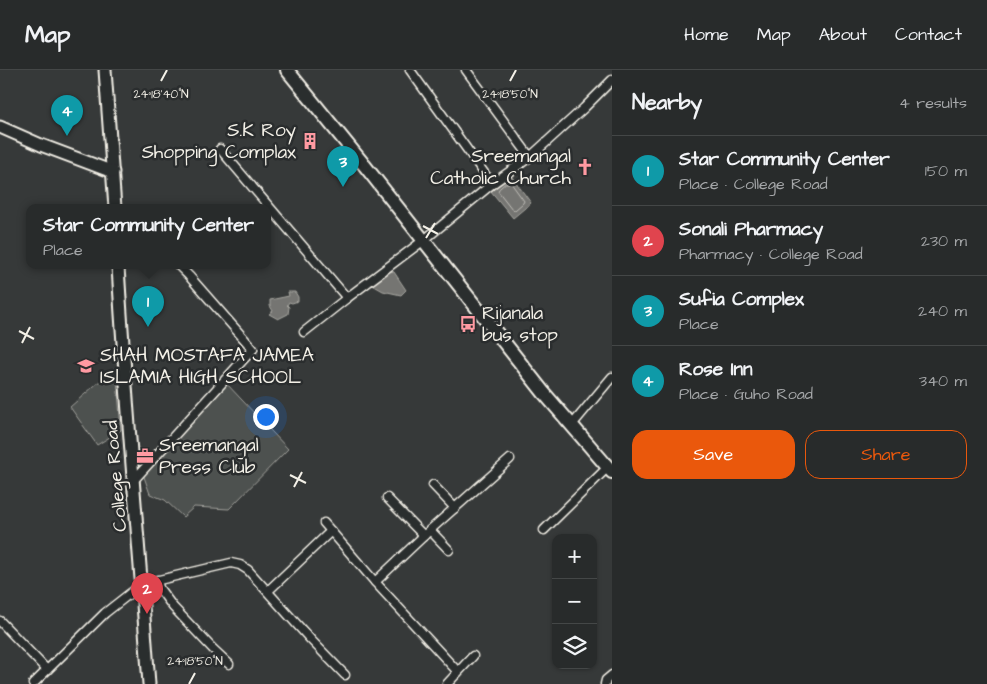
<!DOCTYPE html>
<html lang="en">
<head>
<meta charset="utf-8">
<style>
  :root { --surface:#282b2b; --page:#303333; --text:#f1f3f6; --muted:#a5a7a9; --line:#444747; --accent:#ea580c }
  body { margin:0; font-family:"Architects Daughter",sans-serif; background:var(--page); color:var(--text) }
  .controls { position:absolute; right:15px; bottom:15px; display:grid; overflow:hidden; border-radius:10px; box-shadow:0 1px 4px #0004 }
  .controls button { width:45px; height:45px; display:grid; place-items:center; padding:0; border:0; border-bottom:1px solid var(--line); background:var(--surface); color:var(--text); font:25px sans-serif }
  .you { position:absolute; left:265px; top:346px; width:18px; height:18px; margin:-12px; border:4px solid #fff; border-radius:50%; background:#1a73e8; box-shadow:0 0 0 8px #1a73e833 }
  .badge { display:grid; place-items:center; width:32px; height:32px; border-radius:50%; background:var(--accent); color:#fff; font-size:16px; font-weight:700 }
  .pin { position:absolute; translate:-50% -41px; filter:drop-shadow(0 1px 2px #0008) }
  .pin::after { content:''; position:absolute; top:26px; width:18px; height:15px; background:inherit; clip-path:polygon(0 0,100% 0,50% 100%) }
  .popup { position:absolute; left:26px; top:134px; width:245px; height:65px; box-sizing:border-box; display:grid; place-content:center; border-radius:10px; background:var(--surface); filter:drop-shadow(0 1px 4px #0005); font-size:16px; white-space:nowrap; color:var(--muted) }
  .popup b { font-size:19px; color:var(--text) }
  .popup::after { content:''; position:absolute; left:50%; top:100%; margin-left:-10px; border:10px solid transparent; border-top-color:var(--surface) }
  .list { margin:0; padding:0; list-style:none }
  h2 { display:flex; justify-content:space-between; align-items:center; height:65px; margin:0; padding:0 20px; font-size:21px }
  h2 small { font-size:16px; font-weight:400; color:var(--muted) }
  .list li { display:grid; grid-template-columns:32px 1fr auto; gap:15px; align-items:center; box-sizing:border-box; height:70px; padding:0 20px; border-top:1px solid var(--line) }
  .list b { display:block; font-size:19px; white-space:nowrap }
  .list p { margin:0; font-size:16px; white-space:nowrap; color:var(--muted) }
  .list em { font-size:16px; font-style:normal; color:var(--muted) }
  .actions { display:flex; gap:10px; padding:15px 20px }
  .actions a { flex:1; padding:11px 0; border:1px solid var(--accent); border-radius:15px; text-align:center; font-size:18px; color:var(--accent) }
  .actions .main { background:var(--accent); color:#fff }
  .icon { flex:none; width:28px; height:28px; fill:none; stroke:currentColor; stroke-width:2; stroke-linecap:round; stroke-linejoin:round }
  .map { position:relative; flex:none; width:612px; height:614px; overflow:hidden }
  header { display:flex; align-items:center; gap:30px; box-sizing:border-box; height:70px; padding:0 25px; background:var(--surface); border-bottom:1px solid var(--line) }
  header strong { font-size:24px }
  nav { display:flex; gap:28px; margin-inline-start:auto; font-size:18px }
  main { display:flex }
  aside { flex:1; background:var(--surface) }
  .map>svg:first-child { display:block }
</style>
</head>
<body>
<header>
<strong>Map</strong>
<nav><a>Home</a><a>Map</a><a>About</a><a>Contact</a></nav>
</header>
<main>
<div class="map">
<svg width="612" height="614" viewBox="0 0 612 614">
  <rect width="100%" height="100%" fill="#363939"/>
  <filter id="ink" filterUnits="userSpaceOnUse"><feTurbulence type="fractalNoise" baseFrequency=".02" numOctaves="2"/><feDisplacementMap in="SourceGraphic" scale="10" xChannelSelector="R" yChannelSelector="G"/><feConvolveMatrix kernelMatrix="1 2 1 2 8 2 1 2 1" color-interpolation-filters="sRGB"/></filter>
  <g filter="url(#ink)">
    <g fill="#4e514f" stroke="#a1a19c">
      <path d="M 116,297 L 121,360 L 97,375 L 70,337 Z"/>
      <path d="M 226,313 L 288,379 L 229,439 L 194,437 L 183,447 L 165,430 L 150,424 L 142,401 Z"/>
    </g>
    <g fill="#757572" stroke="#a8a7a1">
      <path d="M 512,107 L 531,133 L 513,148 L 490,120 L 504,108 Z"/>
      <path d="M 387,200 L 394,202 L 406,220 L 401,225 L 383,221 L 369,213 Z"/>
      <path d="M 288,222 L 295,222 L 298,227 L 298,231 L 292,233 L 289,232 L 287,235 L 289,237 L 288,244 L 278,249 L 269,244 L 273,241 L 270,236 L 270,230 L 289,226 Z"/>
    </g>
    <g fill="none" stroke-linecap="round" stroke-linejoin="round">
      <path stroke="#c1bfb9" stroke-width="1" d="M 506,113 L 511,113 L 524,131 L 523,133 L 515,140 L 512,139 L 498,121 L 499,119 Z"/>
      <g stroke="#f4f1e8" stroke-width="11">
        <g id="minor">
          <path d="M 410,0 L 492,114"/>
          <path d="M 466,0 L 530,87"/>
          <path d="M 220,79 L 347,228"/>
          <path d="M 304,262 L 347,228 L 424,170 L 492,114 L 530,87 L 584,38 L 612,10"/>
          <path d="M 572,355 L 612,307"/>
          <path d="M 133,411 L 253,279 L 189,206 L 179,196"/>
          <path d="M 433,415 L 455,438"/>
          <path d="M 387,428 L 424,466"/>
          <path d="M 324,453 L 375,512 L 458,602"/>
          <path d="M 430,460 L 449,480"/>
          <path d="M 544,460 L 608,397"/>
          <path d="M 157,510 L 159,518 L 173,537 L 213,579 L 229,594"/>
          <path d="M 375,512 L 430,460 L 510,389"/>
          <path d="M 268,521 L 331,461"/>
          <path d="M 0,551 L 47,600"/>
          <path d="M 33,614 L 105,543 L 142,514 L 231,493 L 240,495 L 248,500 L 311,570 L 345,605"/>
          <path d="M 447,614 L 473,586"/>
          <path d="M 605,614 L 606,610 L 612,605"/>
        </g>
      </g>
      <g stroke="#f4f1e8" stroke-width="15">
        <g id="secondary">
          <path d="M 105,0 L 115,138"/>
          <path d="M 0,57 L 41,75 L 113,102"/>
          <path d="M 118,196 C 126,335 139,475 149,614"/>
        </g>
      </g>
      <g stroke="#f4f1e8" stroke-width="16">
        <path id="trunk" d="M 287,0 L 365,96 L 544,323 L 612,402"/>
      </g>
      <use href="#minor" stroke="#2a2d2e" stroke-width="8"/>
      <use href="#secondary" stroke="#2a2d2e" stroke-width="11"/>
      <use href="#trunk" stroke="#2a2d2e" stroke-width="12"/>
    </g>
  </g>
  <path fill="none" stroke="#f4f1e8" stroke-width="2" d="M 161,11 L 167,0M 510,11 L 516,0M 423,156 L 438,164M 426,168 L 435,153M 19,261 L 34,269M 22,273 L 30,257M 290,405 L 306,413M 294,417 L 302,402M 189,614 L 195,603"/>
  <defs>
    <g id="building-bare" transform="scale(1.35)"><path d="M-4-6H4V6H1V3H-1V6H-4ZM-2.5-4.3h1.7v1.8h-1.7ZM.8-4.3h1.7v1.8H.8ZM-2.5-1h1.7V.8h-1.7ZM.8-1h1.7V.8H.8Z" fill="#ff9aa2" stroke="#2a2d2e" stroke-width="2.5" paint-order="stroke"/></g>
    <g id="church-bare" transform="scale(1.35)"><path d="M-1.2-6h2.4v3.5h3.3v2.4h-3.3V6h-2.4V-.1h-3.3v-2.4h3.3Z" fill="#ff9aa2" stroke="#2a2d2e" stroke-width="2.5" paint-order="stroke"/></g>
    <g id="bus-bare" transform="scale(1.35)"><path d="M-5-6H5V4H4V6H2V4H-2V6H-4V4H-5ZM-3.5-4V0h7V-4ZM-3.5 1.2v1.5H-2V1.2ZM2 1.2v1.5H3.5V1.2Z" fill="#ff9aa2" stroke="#2a2d2e" stroke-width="2.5" paint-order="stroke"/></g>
    <g id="school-bare" transform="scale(1.35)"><path d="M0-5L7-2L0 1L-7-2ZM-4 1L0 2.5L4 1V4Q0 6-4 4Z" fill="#ff9aa2" stroke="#2a2d2e" stroke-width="2.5" paint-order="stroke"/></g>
    <g id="office-bare" transform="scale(1.35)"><path d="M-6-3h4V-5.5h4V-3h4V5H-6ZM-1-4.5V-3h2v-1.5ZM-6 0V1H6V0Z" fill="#ff9aa2" stroke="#2a2d2e" stroke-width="2.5" paint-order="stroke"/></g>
  </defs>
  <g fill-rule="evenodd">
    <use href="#building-bare" x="310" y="71"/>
    <use href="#church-bare" x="585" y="97"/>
    <use href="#bus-bare" x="468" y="254"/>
    <use href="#school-bare" x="86" y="296"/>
    <use href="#office-bare" x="145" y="386"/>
  </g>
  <g text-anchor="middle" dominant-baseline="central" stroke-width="5" stroke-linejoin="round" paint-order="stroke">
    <g font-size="19" fill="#f4f1e8" stroke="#2a2d2e" text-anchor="start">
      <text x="296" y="60" text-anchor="end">S.K Roy<tspan x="296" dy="22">Shopping Complax</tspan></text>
      <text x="571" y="86" text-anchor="end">Sreemangal<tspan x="571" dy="22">Catholic Church</tspan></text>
      <text x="482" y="243">Rijanala<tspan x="482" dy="22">bus stop</tspan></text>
      <text x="100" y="285">SHAH MOSTAFA JAMEA<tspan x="100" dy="22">ISLAMIA HIGH SCHOOL</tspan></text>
      <text x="159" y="375">Sreemangal<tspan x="159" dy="22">Press Club</tspan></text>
    </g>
    <g font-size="19" fill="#f4f1e8" stroke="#2a2d2e">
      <text transform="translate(116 406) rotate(-95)">College Road</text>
    </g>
  </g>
  <g font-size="12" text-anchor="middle" fill="#f4f1e8" stroke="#2a2d2e" stroke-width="5" stroke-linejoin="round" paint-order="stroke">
    <text x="161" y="28">24°18'40"N</text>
    <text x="510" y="28">24°18'50"N</text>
    <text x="195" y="595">24°18'50"N</text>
  </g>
</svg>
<div class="controls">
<button>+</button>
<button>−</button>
<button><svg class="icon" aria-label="layers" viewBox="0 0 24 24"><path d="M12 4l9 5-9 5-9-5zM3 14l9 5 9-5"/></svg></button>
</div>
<div class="you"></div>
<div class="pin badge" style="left:148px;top:257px;background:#0f9aa8">1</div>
<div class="popup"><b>Star Community Center</b>Place</div>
<div class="pin badge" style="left:147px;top:544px;background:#e0444e">2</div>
<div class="pin badge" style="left:343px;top:117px;background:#0f9aa8">3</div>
<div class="pin badge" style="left:67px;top:66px;background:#0f9aa8">4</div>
</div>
<aside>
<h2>Nearby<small>4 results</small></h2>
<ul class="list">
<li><span class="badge" style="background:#0f9aa8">1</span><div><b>Star Community Center</b><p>Place · College Road</p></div><em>150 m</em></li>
<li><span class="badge" style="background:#e0444e">2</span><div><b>Sonali Pharmacy</b><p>Pharmacy · College Road</p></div><em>230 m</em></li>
<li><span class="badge" style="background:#0f9aa8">3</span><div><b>Sufia Complex</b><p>Place</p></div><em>240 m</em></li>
<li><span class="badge" style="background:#0f9aa8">4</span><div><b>Rose Inn</b><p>Place · Guho Road</p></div><em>340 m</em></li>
</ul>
<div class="actions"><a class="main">Save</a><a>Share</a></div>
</aside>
</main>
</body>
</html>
